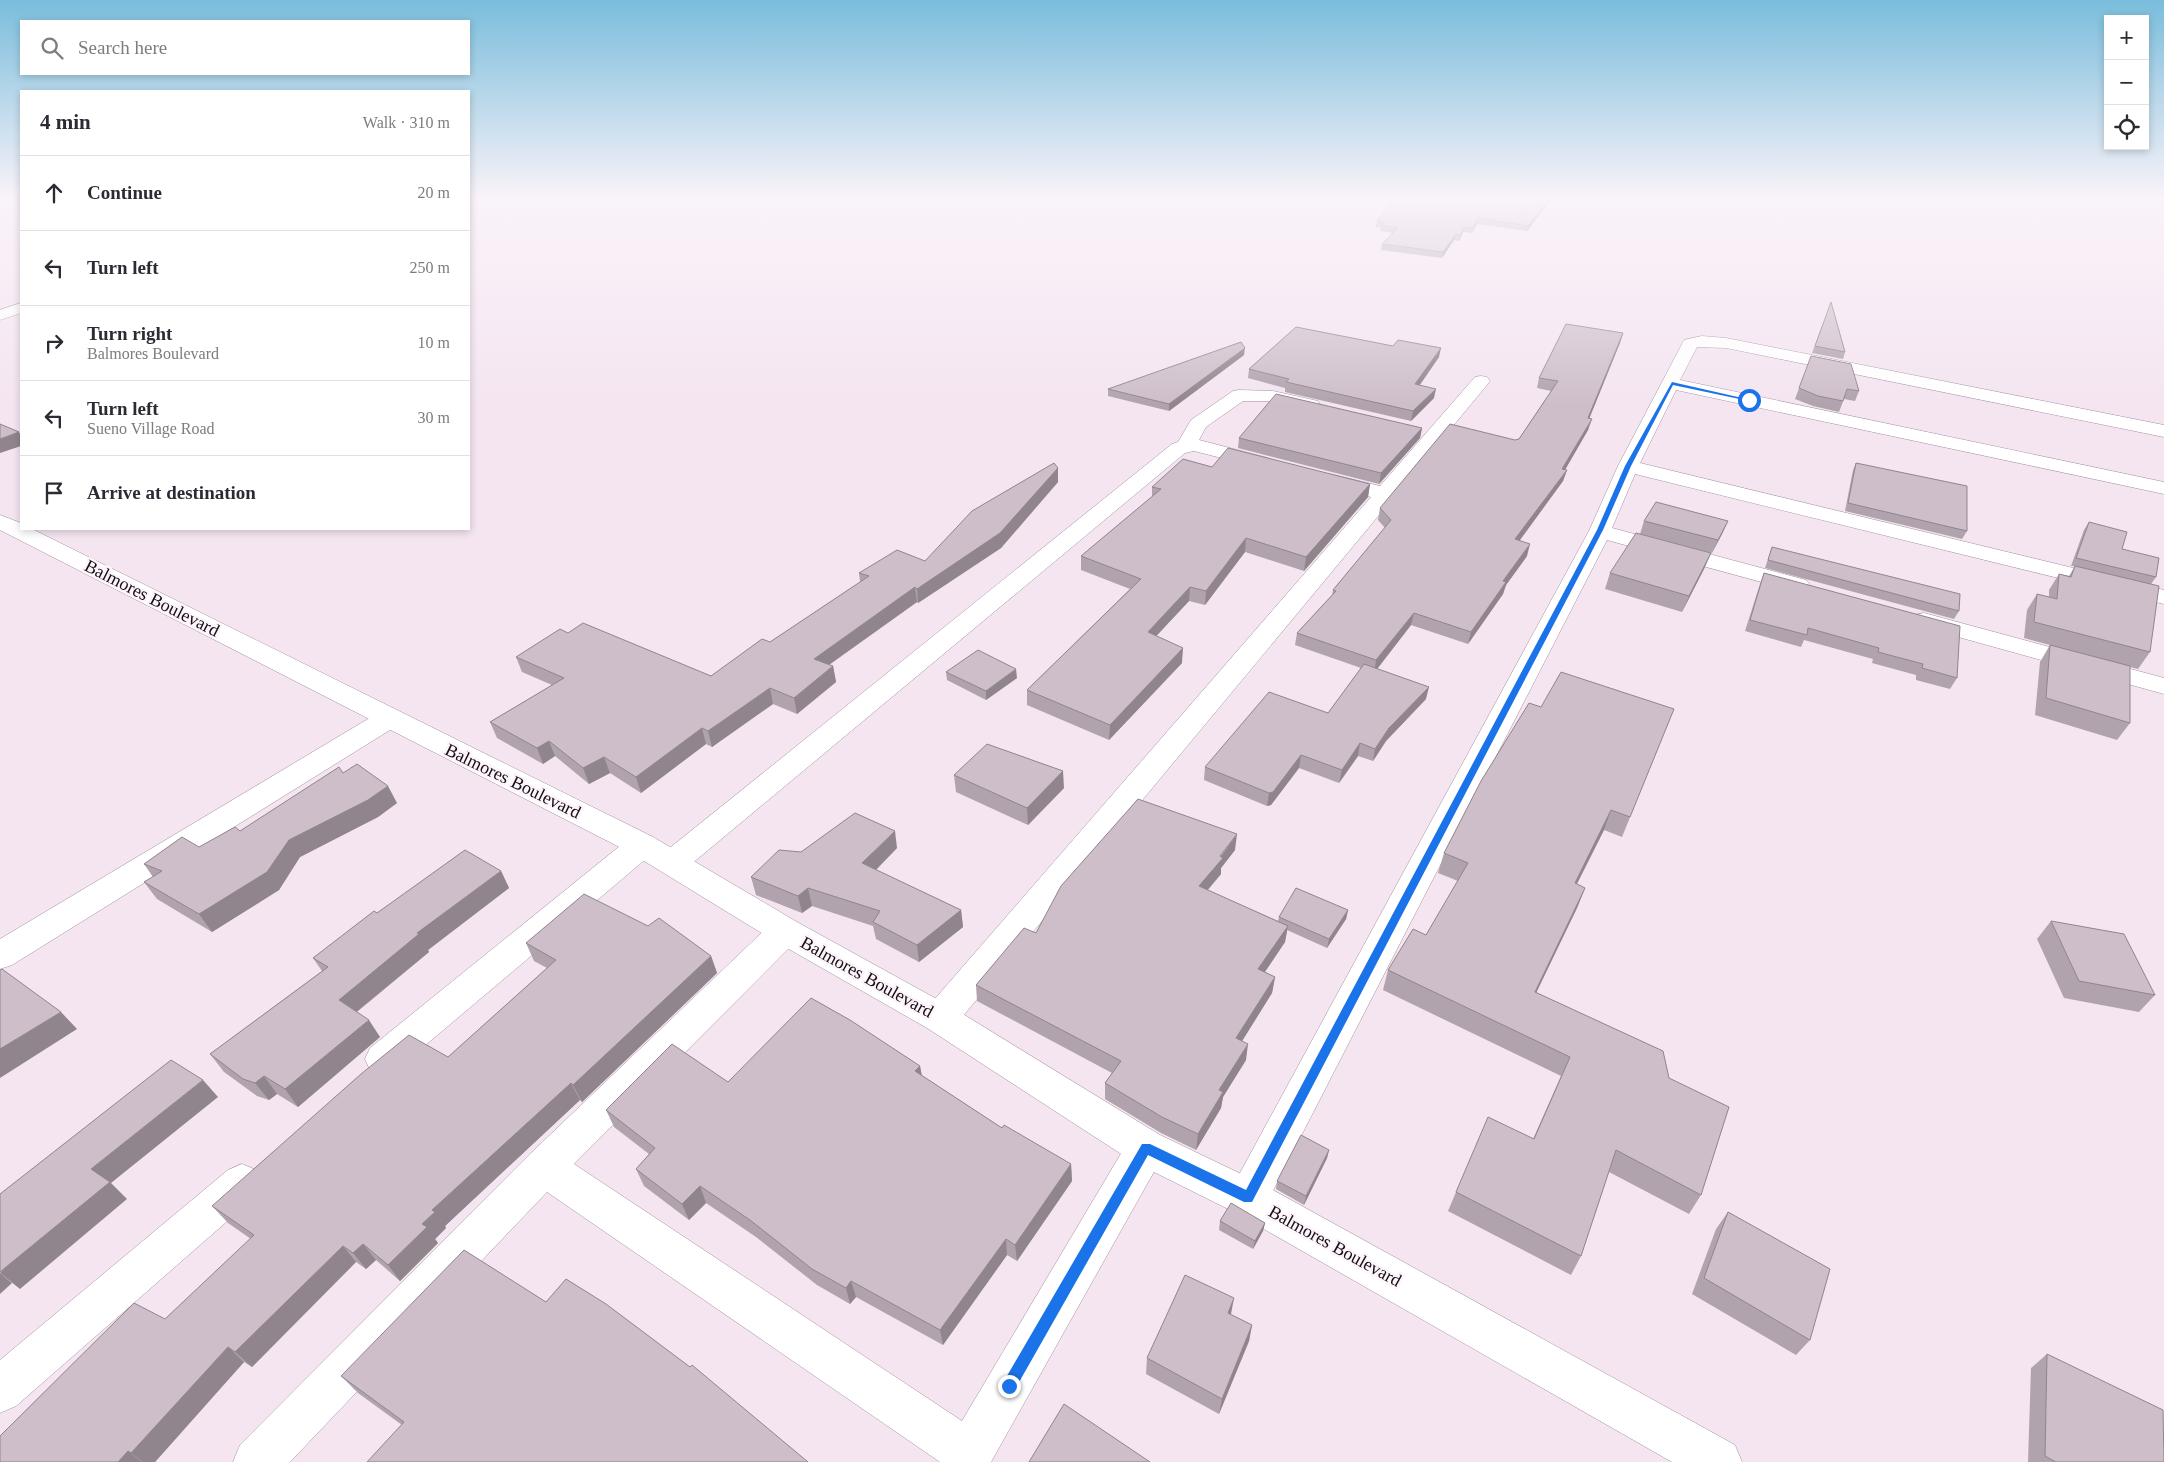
<!DOCTYPE html>
<html lang="en">
<head>
<meta charset="utf-8">
<style>
  :root { --surface:#fff; --page:#f2f2f3; --text:#2b2b33; --muted:#7c7c81; --line:#e1e1e2 }
  body { margin:0; font-family:"Times New Roman",serif; background:var(--page); color:var(--text) }
  .controls { position:absolute; right:15px; top:15px; display:grid; overflow:hidden; border-radius:0px; box-shadow:0 2px 8px #0003 }
  .controls button { width:45px; height:45px; display:grid; place-items:center; padding:0; border:0; border-bottom:1px solid var(--line); background:var(--surface); color:var(--text); font:25px sans-serif }
  .stop { position:absolute; width:15px; height:15px; margin:-11px; border:4px solid #1a73e8; border-radius:50%; background:#fff }
  .stop.end { background:#1a73e8; border-color:#fff; box-shadow:0 1px 5px #0008 }
  .list { margin:0; padding:0; list-style:none }
  h2 { display:flex; justify-content:space-between; align-items:center; height:65px; margin:0; padding:0 20px; font-size:21px }
  h2 small { font-size:16px; font-weight:400; color:var(--muted) }
  .list li { display:grid; grid-template-columns:32px 1fr auto; gap:15px; align-items:center; box-sizing:border-box; height:75px; padding:0 20px; border-top:1px solid var(--line) }
  .list b { display:block; font-size:19px; white-space:nowrap }
  .list p { margin:0; font-size:16px; white-space:nowrap; color:var(--muted) }
  .list em { font-size:16px; font-style:normal; color:var(--muted) }
  .icon { flex:none; width:28px; height:28px; fill:none; stroke:currentColor; stroke-width:2; stroke-linecap:round; stroke-linejoin:round }
  .map { position:relative; flex:none; width:2164px; height:1462px; overflow:hidden }
  .search { position:absolute; background:var(--surface); box-shadow:0 2px 8px #0003; left:20px; top:20px; width:450px; height:55px; display:flex; align-items:center; gap:12px; box-sizing:border-box; padding:0 18px; border-radius:0px; color:var(--muted); font-size:19px }
  .panel { position:absolute; background:var(--surface); box-shadow:0 2px 8px #0003; left:20px; top:90px; width:450px; height:440px; border-radius:0px }
  .map>svg:first-child { display:block }
</style>
</head>
<body>
<div class="map">
<svg width="2164" height="1462" viewBox="0 0 2164 1462">
  <rect width="100%" height="100%" fill="#f4e5f1"/>
  <g fill="none" stroke-linecap="round" stroke-linejoin="round">
    <g stroke="#a0929e" stroke-width="1">
      <g id="street">
        <path d="M 1702,336 L 1726,338 L 2164,425 L 2164,437 L 1726,348 L 1697,347 L 1680,380 L 2164,482 L 2164,494 L 1676,390 L 1640,463 L 2164,590 L 2164,604 L 1635,474 L 1612,528 L 1806,580 L 1810,585 L 1806,590 L 1798,592 L 1607,540 L 1262,1212 L 1248,1217 L 1234,1212 L 1228,1198 L 1234,1184 L 1589,531 L 1618,466 L 1682,344 L 1684,340 Z"/>
        <path d="M 1481,376 L 1487,377 L 1490,381 L 1487,385 L 953,1028 L 940,1033 L 927,1028 L 922,1018 L 927,1008 L 1371,497 L 1327,485 L 1324,481 L 1327,477 L 1334,475 L 1380,486 L 1475,377 Z"/>
        <path d="M 1239,390 L 1273,391 L 1318,401 L 1320,405 L 1318,409 L 1311,411 L 1273,401 L 1243,401 L 1206,427 L 1199,440 L 1268,458 L 1271,462 L 1268,466 L 1261,468 L 1194,451 L 1185,453 L 683,871 L 672,874 L 661,871 L 656,863 L 661,855 L 1172,444 L 1178,442 L 1191,420 L 1233,391 Z"/>
        <path d="M 1924,613 L 2164,678 L 2164,694 L 1915,625 L 1912,620 L 1915,615 Z"/>
        <path d="M 388,710 L 398,713 L 402,719 L 398,725 L 12,965 L 0,969 L 0,939 L 378,713 Z"/>
        <path d="M 642,834 L 653,837 L 657,845 L 653,853 L 396,1070 L 383,1075 L 370,1070 L 365,1059 L 370,1048 L 631,837 Z"/>
        <path d="M 785,918 L 797,922 L 802,931 L 797,940 L 574,1164 L 962,1421 L 1132,1135 L 1146,1130 L 1160,1135 L 1166,1148 L 1160,1161 L 991,1462 L 940,1462 L 547,1192 L 290,1462 L 233,1462 L 240,1445 L 530,1154 L 773,922 Z"/>
        <path d="M 242,1164 L 256,1170 L 262,1183 L 256,1196 L 16,1406 L 0,1413 L 0,1360 L 228,1170 Z"/>
      </g>
    </g>
    <g stroke="#a0929e" stroke-width="1">
      <g id="secondary">
        <path d="M 21,303 L 21,313 L 0,320 L 0,310 Z"/>
        <path d="M 0,515 L 21,523 L 21,529 L 32,529 L 653,837 L 797,922 L 953,1008 L 1160,1135 L 1262,1184 L 1735,1445 L 1742,1462 L 1672,1462 L 1234,1212 L 1132,1161 L 927,1028 L 773,940 L 631,853 L 0,530 Z"/>
      </g>
    </g>
    <use href="#street" fill="#fff" fill-rule="evenodd"/>
    <use href="#secondary" fill="#fff" fill-rule="evenodd"/>
  </g>
  <g fill="#b0a3ae">
    <path d="M 1394,200 L 1551,200 L 1527,231 L 1477,224 L 1472,233 L 1463,232 L 1459,241 L 1454,240 L 1442,258 L 1381,250 L 1382,244 L 1393,233 L 1380,231 L 1381,227 L 1376,227 L 1377,221 Z"/>
    <path d="M 1831,302 L 1845,352 L 1843,359 L 1812,353 Z"/>
    <path d="M 1623,333 L 1620,343 L 1589,418 L 1588,430 L 1565,470 L 1567,470 L 1563,481 L 1519,541 L 1527,556 L 1506,585 L 1503,594 L 1468,644 L 1411,625 L 1377,669 L 1426,699 L 1386,741 L 1373,761 L 1358,756 L 1339,783 L 1299,768 L 1271,805 L 1267,806 L 1204,780 L 1205,767 L 1328,713 L 1361,668 L 1295,645 L 1297,633 L 1332,595 L 1333,590 L 1385,528 L 1378,520 L 1380,508 L 1519,439 L 1551,391 L 1537,388 L 1539,378 Z"/>
    <path d="M 1244,355 L 1169,411 L 1108,396 L 1108,389 Z"/>
    <path d="M 1811,356 L 1859,391 L 1855,401 L 1844,399 L 1839,412 L 1813,406 L 1795,399 Z"/>
    <path d="M 1439,357 L 1420,385 L 1434,398 L 1411,421 L 1285,392 L 1285,388 L 1248,378 L 1249,369 Z"/>
    <path d="M 1422,428 L 1420,438 L 1379,484 L 1238,448 L 1239,438 Z"/>
    <path d="M 1856,463 L 1967,531 L 1962,539 L 1845,511 L 1853,470 Z"/>
    <path d="M 1212,467 L 1370,484 L 1368,497 L 1304,571 L 1245,552 L 1205,605 L 1189,601 L 1156,636 L 1182,663 L 1109,740 L 1027,705 L 1027,690 L 1130,589 L 1081,570 L 1081,556 L 1152,497 L 1152,487 Z"/>
    <path d="M 1058,468 L 1058,482 L 1001,548 L 918,603 L 917,602 L 829,665 L 833,666 L 836,682 L 797,714 L 773,704 L 712,747 L 706,744 L 641,793 L 610,773 L 589,784 L 555,756 L 543,764 L 497,738 L 490,722 L 552,685 L 522,672 L 516,657 L 568,633 L 711,676 L 770,642 L 860,582 L 859,573 L 925,561 Z"/>
    <path d="M 1644,521 L 1728,521 L 1722,534 L 1712,553 L 1640,534 Z"/>
    <path d="M 2089,522 L 2156,577 L 2151,584 L 2150,652 L 2138,669 L 2130,667 L 2130,723 L 2117,740 L 2035,715 L 2040,662 L 2050,645 L 2024,638 L 2027,610 L 2037,594 L 2049,597 L 2049,590 L 2059,574 L 2069,576 L 2075,566 L 2071,566 L 2084,530 Z"/>
    <path d="M 1772,547 L 1959,611 L 1954,619 L 1765,568 Z"/>
    <path d="M 1711,553 L 1704,569 L 1682,612 L 1605,589 L 1610,573 Z"/>
    <path d="M 1764,573 L 1957,678 L 1950,689 L 1916,680 L 1916,675 L 1872,663 L 1873,659 L 1804,640 L 1801,647 L 1745,631 L 1760,584 Z"/>
    <path d="M 946,672 L 1017,678 L 986,700 L 947,680 Z"/>
    <path d="M 1674,709 L 1622,837 L 1604,830 L 1577,884 L 1585,888 L 1577,908 L 1536,992 L 1669,1078 L 1701,1195 L 1689,1214 L 1609,1172 L 1581,1256 L 1571,1275 L 1448,1211 L 1456,1192 L 1533,1139 L 1561,1076 L 1383,990 L 1388,970 L 1426,935 L 1458,881 L 1438,873 L 1444,853 Z"/>
    <path d="M 343,773 L 397,803 L 378,817 L 300,857 L 279,890 L 212,932 L 157,899 L 144,882 L 153,877 L 144,864 L 199,847 L 240,831 Z"/>
    <path d="M 954,775 L 1064,788 L 1028,825 L 956,792 Z"/>
    <path d="M 897,848 L 876,870 L 961,910 L 963,927 L 919,962 L 876,939 L 873,926 L 812,906 L 802,913 L 756,895 L 751,877 Z"/>
    <path d="M 1235,850 L 1221,868 L 1221,874 L 1207,890 L 1278,921 L 1279,917 L 1348,910 L 1346,919 L 1327,948 L 1287,930 L 1285,942 L 1265,972 L 1275,977 L 1272,993 L 1242,1041 L 1246,1060 L 1223,1097 L 1221,1108 L 1196,1150 L 1161,1133 L 1105,1099 L 1105,1083 L 1112,1073 L 977,1001 L 976,985 L 1036,933 Z"/>
    <path d="M 501,871 L 509,888 L 428,950 L 429,952 L 357,1012 L 380,1037 L 298,1107 L 277,1094 L 269,1100 L 257,1096 L 224,1072 L 210,1054 L 322,971 L 313,958 L 377,913 Z"/>
    <path d="M 2051,921 L 2155,995 L 2139,1012 L 2064,998 L 2037,939 Z"/>
    <path d="M 648,926 L 711,956 L 717,973 L 582,1102 L 580,1100 L 445,1226 L 446,1228 L 435,1239 L 438,1243 L 400,1281 L 376,1260 L 366,1269 L 356,1262 L 252,1367 L 244,1362 L 155,1462 L 0,1462 L 165,1319 L 251,1239 L 228,1223 L 212,1206 L 448,1057 L 547,968 L 534,961 L 526,943 Z"/>
    <path d="M 920,1066 L 922,1076 L 1002,1128 L 1071,1164 L 1072,1181 L 1017,1261 L 1007,1255 L 943,1345 L 856,1297 L 850,1304 L 817,1285 L 756,1237 L 706,1203 L 689,1220 L 644,1186 L 636,1169 L 649,1154 L 614,1127 L 606,1110 L 728,1082 Z"/>
    <path d="M 1329,1150 L 1327,1158 L 1304,1205 L 1276,1189 L 1277,1181 Z"/>
    <path d="M 1728,1212 L 1810,1340 L 1796,1355 L 1692,1294 L 1716,1229 Z"/>
    <path d="M 1220,1221 L 1265,1223 L 1263,1231 L 1253,1249 L 1219,1230 Z"/>
    <path d="M 546,1302 L 402,1425 L 358,1393 L 341,1376 Z"/>
    <path d="M 1231,1315 L 1252,1325 L 1249,1341 L 1219,1414 L 1146,1374 L 1147,1358 Z"/>
    <path d="M 2047,1354 L 2164,1462 L 2028,1462 L 2031,1368 Z"/>
  </g>
  <g fill="#90858d">
    <path d="M 1548,200 L 1551,200 L 1527,231 L 1528,226 Z"/>
    <path d="M 1478,218 L 1477,224 L 1472,233 L 1473,228 Z"/>
    <path d="M 1464,227 L 1463,232 L 1459,241 L 1460,235 Z"/>
    <path d="M 1456,234 L 1454,240 L 1442,258 L 1443,252 Z"/>
    <path d="M 1623,333 L 1620,343 L 1585,429 L 1588,418 Z"/>
    <path d="M 1245,348 L 1244,355 L 1169,411 L 1169,404 Z"/>
    <path d="M 1441,348 L 1439,357 L 1414,393 L 1415,384 Z"/>
    <path d="M 1436,389 L 1434,398 L 1411,421 L 1413,411 Z"/>
    <path d="M 1592,419 L 1588,430 L 1559,480 L 1562,469 Z"/>
    <path d="M 1422,428 L 1420,438 L 1379,484 L 1381,473 Z"/>
    <path d="M 19,432 L 21,436 L 21,446 L 0,453 L 0,439 Z"/>
    <path d="M 1058,468 L 1058,482 L 1001,548 L 918,603 L 917,589 Z"/>
    <path d="M 1567,470 L 1563,481 L 1512,551 L 1515,539 Z"/>
    <path d="M 1370,484 L 1368,497 L 1304,571 L 1306,557 Z"/>
    <path d="M 1728,521 L 1722,534 L 1712,553 L 1718,540 Z"/>
    <path d="M 1246,538 L 1245,552 L 1205,605 L 1206,591 Z"/>
    <path d="M 1530,544 L 1527,556 L 1506,585 L 1503,594 L 1468,644 L 1471,632 L 1503,581 Z"/>
    <path d="M 1711,553 L 1704,569 L 1682,612 L 1689,596 Z"/>
    <path d="M 915,587 L 917,602 L 816,674 L 814,659 Z"/>
    <path d="M 1190,587 L 1189,601 L 1147,646 L 1148,632 Z"/>
    <path d="M 1414,613 L 1411,625 L 1374,673 L 1376,660 Z"/>
    <path d="M 1183,648 L 1182,663 L 1109,740 L 1110,725 Z"/>
    <path d="M 833,666 L 836,682 L 797,714 L 794,698 Z"/>
    <path d="M 1016,669 L 1017,678 L 986,700 L 986,691 Z"/>
    <path d="M 1429,687 L 1426,699 L 1386,741 L 1373,761 L 1375,749 L 1389,728 Z"/>
    <path d="M 770,688 L 773,704 L 712,747 L 708,731 Z"/>
    <path d="M 702,728 L 706,744 L 641,793 L 636,777 Z"/>
    <path d="M 549,741 L 555,756 L 543,764 L 537,748 Z"/>
    <path d="M 1360,743 L 1358,756 L 1339,783 L 1342,770 Z"/>
    <path d="M 1301,755 L 1299,768 L 1271,805 L 1267,806 L 1269,793 Z"/>
    <path d="M 604,757 L 610,773 L 589,784 L 583,768 Z"/>
    <path d="M 1063,771 L 1064,788 L 1028,825 L 1027,808 Z"/>
    <path d="M 388,786 L 397,803 L 378,817 L 300,857 L 279,890 L 212,932 L 199,914 L 289,840 Z"/>
    <path d="M 1611,810 L 1604,830 L 1567,903 L 1575,883 Z"/>
    <path d="M 895,831 L 897,848 L 865,881 L 862,863 Z"/>
    <path d="M 1237,834 L 1235,850 L 1221,868 L 1221,874 L 1197,903 L 1199,886 Z"/>
    <path d="M 501,871 L 509,888 L 428,950 L 429,952 L 350,1017 L 339,1000 L 417,933 Z"/>
    <path d="M 808,888 L 812,906 L 802,913 L 798,896 Z"/>
    <path d="M 1585,888 L 1577,908 L 1527,1012 L 1535,992 Z"/>
    <path d="M 961,910 L 963,927 L 919,962 L 917,945 Z"/>
    <path d="M 1348,910 L 1346,919 L 1327,948 L 1329,939 Z"/>
    <path d="M 1288,926 L 1285,942 L 1256,985 L 1258,969 Z"/>
    <path d="M 711,956 L 717,973 L 582,1102 L 573,1085 Z"/>
    <path d="M 1275,977 L 1272,993 L 1234,1054 L 1236,1038 Z"/>
    <path d="M 61,1012 L 77,1029 L 0,1078 L 0,1049 Z"/>
    <path d="M 369,1020 L 380,1037 L 298,1107 L 285,1089 Z"/>
    <path d="M 1248,1044 L 1246,1060 L 1223,1097 L 1221,1108 L 1196,1150 L 1198,1134 L 1219,1090 Z"/>
    <path d="M 920,1066 L 923,1083 L 915,1071 Z"/>
    <path d="M 264,1076 L 277,1094 L 269,1100 L 255,1083 Z"/>
    <path d="M 203,1080 L 218,1097 L 111,1183 L 127,1199 L 20,1289 L 0,1273 L 91,1169 Z"/>
    <path d="M 571,1083 L 580,1100 L 445,1226 L 446,1228 L 435,1239 L 438,1243 L 400,1281 L 388,1265 L 432,1210 Z"/>
    <path d="M 1329,1150 L 1327,1158 L 1304,1205 L 1306,1196 Z"/>
    <path d="M 1071,1164 L 1072,1181 L 1017,1261 L 1015,1245 Z"/>
    <path d="M 700,1186 L 706,1203 L 689,1220 L 682,1204 Z"/>
    <path d="M 1265,1223 L 1263,1231 L 1253,1249 L 1255,1241 Z"/>
    <path d="M 1006,1239 L 1007,1255 L 943,1345 L 940,1330 Z"/>
    <path d="M 363,1244 L 376,1260 L 366,1269 L 353,1253 Z"/>
    <path d="M 343,1246 L 356,1262 L 252,1367 L 235,1352 Z"/>
    <path d="M 0,1273 L 12,1283 L 0,1294 Z"/>
    <path d="M 851,1281 L 856,1297 L 850,1304 L 846,1288 Z"/>
    <path d="M 1234,1298 L 1231,1314 L 1225,1329 L 1228,1313 Z"/>
    <path d="M 1252,1325 L 1249,1341 L 1219,1414 L 1222,1399 Z"/>
    <path d="M 228,1347 L 244,1362 L 155,1462 L 143,1462 L 131,1453 Z"/>
    <path d="M 128,1451 L 142,1462 L 118,1462 Z"/>
  </g>
  <g fill="#cdbeca" stroke="#90858d">
    <path d="M 1394,200 L 1548,200 L 1528,226 L 1478,218 L 1473,228 L 1464,227 L 1460,235 L 1456,234 L 1443,252 L 1382,244 L 1398,228 L 1381,225 L 1384,222 L 1377,221 Z"/>
    <path d="M 1831,302 L 1845,352 L 1815,346 Z"/>
    <path d="M 1566,324 L 1623,333 L 1588,418 L 1592,419 L 1562,469 L 1567,470 L 1515,539 L 1530,544 L 1503,581 L 1506,582 L 1471,632 L 1414,613 L 1376,660 L 1297,633 L 1336,591 L 1333,590 L 1391,520 L 1380,508 L 1450,424 L 1515,440 L 1519,439 L 1558,381 L 1539,378 Z"/>
    <path d="M 1296,327 L 1393,346 L 1398,340 L 1441,348 L 1415,384 L 1436,389 L 1413,411 L 1286,382 L 1289,379 L 1249,369 Z"/>
    <path d="M 1241,342 L 1245,348 L 1169,404 L 1108,389 Z"/>
    <path d="M 1811,356 L 1851,364 L 1859,391 L 1847,389 L 1843,401 L 1818,396 L 1799,388 Z"/>
    <path d="M 1276,394 L 1422,428 L 1381,473 L 1239,438 Z"/>
    <path d="M 0,424 L 19,432 L 0,439 Z"/>
    <path d="M 1228,448 L 1370,484 L 1306,557 L 1246,538 L 1206,591 L 1190,587 L 1148,632 L 1183,648 L 1110,725 L 1027,690 L 1141,579 L 1081,556 L 1161,489 L 1152,487 L 1183,459 L 1212,467 Z"/>
    <path d="M 1054,463 L 1058,468 L 1000,533 L 917,589 L 915,587 L 814,659 L 833,666 L 794,698 L 770,688 L 708,731 L 702,728 L 636,777 L 604,757 L 583,768 L 549,741 L 537,748 L 490,722 L 564,678 L 516,657 L 560,629 L 568,633 L 583,623 L 711,676 L 762,639 L 770,642 L 869,576 L 859,573 L 897,550 L 925,561 L 972,511 Z"/>
    <path d="M 1856,463 L 1967,486 L 1967,531 L 1848,503 Z"/>
    <path d="M 1656,502 L 1728,521 L 1718,540 L 1644,521 Z"/>
    <path d="M 2089,522 L 2127,532 L 2122,549 L 2159,558 L 2156,577 L 2076,558 Z"/>
    <path d="M 1636,533 L 1711,553 L 1689,596 L 1610,573 Z"/>
    <path d="M 1772,547 L 1960,594 L 1959,611 L 1768,560 Z"/>
    <path d="M 2075,566 L 2159,586 L 2150,652 L 2034,622 L 2037,594 L 2057,599 L 2059,574 L 2071,577 Z"/>
    <path d="M 1764,573 L 1960,626 L 1957,678 L 1922,668 L 1923,664 L 1878,652 L 1879,648 L 1808,628 L 1807,635 L 1750,620 Z"/>
    <path d="M 2050,645 L 2130,666 L 2130,723 L 2046,698 Z"/>
    <path d="M 978,650 L 1016,669 L 986,691 L 946,672 Z"/>
    <path d="M 1364,664 L 1429,687 L 1389,728 L 1375,749 L 1360,743 L 1342,770 L 1301,755 L 1273,792 L 1269,793 L 1205,767 L 1269,692 L 1328,713 Z"/>
    <path d="M 1561,672 L 1674,709 L 1630,817 L 1611,810 L 1575,883 L 1585,888 L 1535,992 L 1663,1051 L 1669,1078 L 1729,1107 L 1701,1195 L 1616,1150 L 1581,1256 L 1456,1192 L 1488,1117 L 1534,1139 L 1570,1057 L 1388,970 L 1413,929 L 1426,935 L 1468,863 L 1444,853 L 1481,781 L 1529,703 L 1541,707 Z"/>
    <path d="M 987,744 L 1063,771 L 1027,808 L 954,775 Z"/>
    <path d="M 357,764 L 388,786 L 368,800 L 289,840 L 267,872 L 199,914 L 144,882 L 162,871 L 144,864 L 182,837 L 199,847 L 235,827 L 240,831 L 339,767 L 343,773 Z"/>
    <path d="M 1138,799 L 1237,834 L 1220,856 L 1223,858 L 1199,886 L 1288,926 L 1258,969 L 1275,977 L 1236,1038 L 1248,1044 L 1219,1090 L 1223,1092 L 1198,1134 L 1162,1117 L 1105,1083 L 1121,1061 L 976,985 L 1024,928 L 1036,933 L 1061,886 Z"/>
    <path d="M 855,813 L 895,831 L 862,863 L 961,910 L 917,945 L 873,922 L 880,911 L 808,888 L 798,896 L 751,877 L 779,850 L 801,852 Z"/>
    <path d="M 465,850 L 501,871 L 417,933 L 419,934 L 339,1000 L 369,1020 L 285,1089 L 264,1076 L 255,1083 L 243,1079 L 210,1054 L 328,967 L 313,958 L 374,911 L 377,913 Z"/>
    <path d="M 1296,888 L 1348,910 L 1329,939 L 1279,917 Z"/>
    <path d="M 584,894 L 648,926 L 659,918 L 711,956 L 573,1085 L 571,1083 L 432,1210 L 435,1212 L 422,1224 L 427,1227 L 388,1265 L 363,1244 L 353,1253 L 343,1246 L 235,1352 L 228,1347 L 131,1453 L 128,1451 L 118,1462 L 0,1462 L 0,1436 L 134,1303 L 165,1319 L 254,1235 L 212,1206 L 361,1074 L 409,1035 L 448,1057 L 556,960 L 526,943 Z"/>
    <path d="M 2051,921 L 2124,934 L 2155,995 L 2079,981 Z"/>
    <path d="M 2,969 L 61,1012 L 0,1049 L 0,970 Z"/>
    <path d="M 811,998 L 850,1020 L 920,1066 L 915,1071 L 1002,1128 L 1004,1125 L 1071,1164 L 1015,1245 L 1006,1239 L 940,1330 L 851,1281 L 846,1288 L 812,1269 L 750,1220 L 700,1186 L 682,1204 L 636,1169 L 655,1148 L 606,1110 L 672,1044 L 728,1082 Z"/>
    <path d="M 171,1060 L 203,1080 L 91,1169 L 110,1182 L 0,1272 L 0,1194 Z"/>
    <path d="M 1301,1135 L 1329,1150 L 1306,1196 L 1277,1181 Z"/>
    <path d="M 1231,1203 L 1265,1223 L 1255,1241 L 1220,1221 Z"/>
    <path d="M 1728,1212 L 1830,1269 L 1810,1340 L 1704,1278 Z"/>
    <path d="M 464,1250 L 546,1302 L 566,1279 L 606,1304 L 690,1367 L 692,1365 L 808,1462 L 367,1462 L 404,1422 L 341,1376 Z"/>
    <path d="M 1185,1275 L 1234,1298 L 1228,1313 L 1252,1325 L 1222,1399 L 1147,1358 Z"/>
    <path d="M 2047,1354 L 2163,1410 L 2164,1462 L 2056,1462 L 2045,1456 Z"/>
    <path d="M 1064,1404 L 1150,1462 L 1029,1462 Z"/>
  </g>
  <linearGradient id="sky" x2="0" y2="1"><stop stop-color="#79bddc"/><stop offset="0.49" stop-color="#faf3f9"/><stop offset="1" stop-color="#faf3f9" stop-opacity="0"/></linearGradient>
  <rect width="2164" height="405" fill="url(#sky)"/>
  <path fill="#1a73e8" d="M 1672,382 L 1751,400 L 1749,401 L 1673,385 L 1631,466 L 1603,530 L 1252,1202 L 1244,1202 L 1148,1155 L 1014,1391 L 1009,1393 L 1004,1391 L 1002,1386 L 1004,1381 L 1142,1144 L 1150,1144 L 1246,1190 L 1597,530 L 1625,466 Z"/>
  <g text-anchor="middle" dominant-baseline="central" stroke-width="5" stroke-linejoin="round" paint-order="stroke">
    <g font-size="18" fill="#140f13" stroke="#fdf4fc">
      <text transform="translate(152 598) rotate(27)">Balmores Boulevard</text>
      <text transform="translate(513 781) rotate(26)">Balmores Boulevard</text>
      <text transform="translate(867 977) rotate(29)">Balmores Boulevard</text>
      <text transform="translate(1335 1246) rotate(29)">Balmores Boulevard</text>
    </g>
  </g>
</svg>
<div class="controls">
<button>+</button>
<button>−</button>
<button><svg class="icon" aria-label="locate" viewBox="0 0 24 24"><circle cx="12" cy="12" r="6"/><path d="M12 2v4M12 18v4M2 12h4M18 12h4"/></svg></button>
</div>
<div class="stop" style="left:1749px;top:400px"></div>
<div class="stop end" style="left:1009px;top:1386px"></div>
<div class="search"><svg class="icon" aria-label="search" viewBox="0 0 24 24"><circle cx="10" cy="10" r="6"/><path d="M15 15l6 6"/></svg>Search here</div>
<section class="panel">
<h2>4 min<small>Walk · 310 m</small></h2>
<ul class="list">
<li><svg class="icon" aria-label="ahead" viewBox="0 0 24 24"><path d="M12 20V5M6 11l6-6 6 6"/></svg><div><b>Continue</b></div><em>20 m</em></li>
<li><svg class="icon" aria-label="left" viewBox="0 0 24 24"><path d="M17 20v-9H6M10 6l-5 5 5 5"/></svg><div><b>Turn left</b></div><em>250 m</em></li>
<li><svg class="icon" aria-label="right" viewBox="0 0 24 24"><path d="M7 20v-9h11M14 6l5 5-5 5"/></svg><div><b>Turn right</b><p>Balmores Boulevard</p></div><em>10 m</em></li>
<li><svg class="icon" aria-label="left" viewBox="0 0 24 24"><path d="M17 20v-9H6M10 6l-5 5 5 5"/></svg><div><b>Turn left</b><p>Sueno Village Road</p></div><em>30 m</em></li>
<li><svg class="icon" aria-label="arrive" viewBox="0 0 24 24"><path d="M6 21V4h12l-3 4 3 4H6"/></svg><div><b>Arrive at destination</b></div></li>
</ul>
</section>
</div>
</body>
</html>
